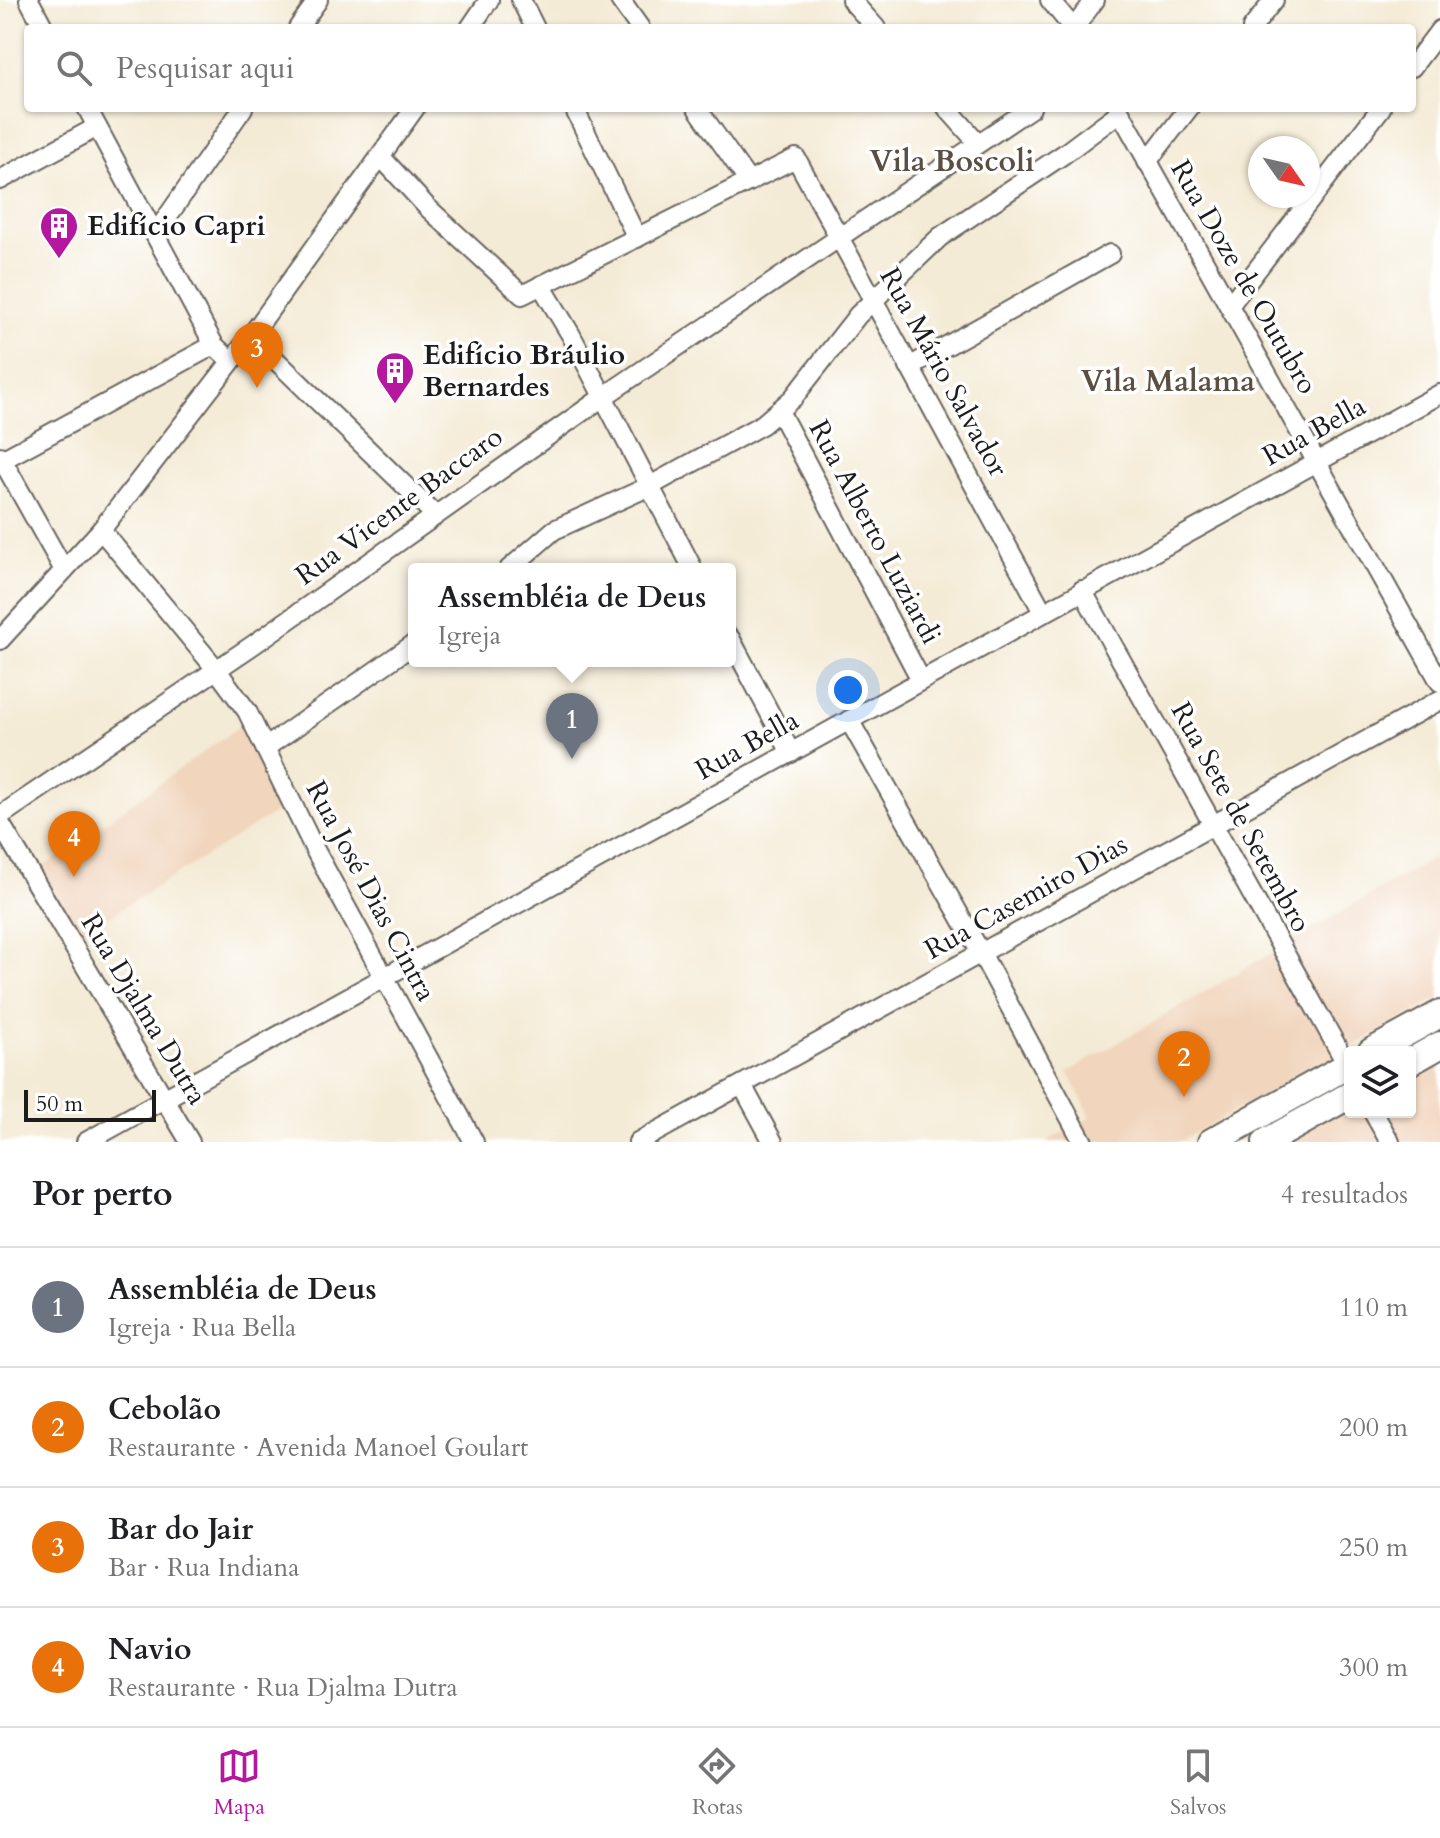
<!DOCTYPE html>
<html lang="pt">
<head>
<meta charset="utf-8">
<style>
  :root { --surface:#fff; --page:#f6f6f6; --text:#202124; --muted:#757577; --line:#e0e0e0; --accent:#b5179e }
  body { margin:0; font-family:Cardo,serif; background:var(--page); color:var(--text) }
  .controls { position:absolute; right:24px; bottom:24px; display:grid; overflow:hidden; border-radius:8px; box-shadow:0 2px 6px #0004 }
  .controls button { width:72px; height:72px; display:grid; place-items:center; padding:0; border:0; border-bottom:2px solid var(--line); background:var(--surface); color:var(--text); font:40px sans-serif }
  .compass { position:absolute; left:1248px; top:136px; width:72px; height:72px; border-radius:50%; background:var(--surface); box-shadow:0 2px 6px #0004; rotate:124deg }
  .scale { position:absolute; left:24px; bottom:20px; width:132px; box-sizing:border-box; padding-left:8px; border:4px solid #1c1c1c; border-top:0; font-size:22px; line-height:28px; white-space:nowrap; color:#1c1c1c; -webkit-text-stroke:6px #fff; paint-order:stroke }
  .you { position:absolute; left:848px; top:690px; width:28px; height:28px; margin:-20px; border:6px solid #fff; border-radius:50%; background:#1a73e8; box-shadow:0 0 0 12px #1a73e833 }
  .badge { display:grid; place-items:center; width:52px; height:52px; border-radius:50%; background:var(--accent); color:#fff; font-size:26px; font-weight:700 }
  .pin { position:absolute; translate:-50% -66px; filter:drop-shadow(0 2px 4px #0008) }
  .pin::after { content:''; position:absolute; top:42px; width:28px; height:24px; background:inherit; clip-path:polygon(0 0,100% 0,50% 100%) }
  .popup { position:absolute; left:408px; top:563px; width:328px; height:104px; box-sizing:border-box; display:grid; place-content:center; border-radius:8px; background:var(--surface); filter:drop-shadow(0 2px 6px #0005); font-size:26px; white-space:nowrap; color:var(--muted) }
  .popup b { font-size:30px; color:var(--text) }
  .popup::after { content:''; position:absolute; left:50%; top:100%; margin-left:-16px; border:16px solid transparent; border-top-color:var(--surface) }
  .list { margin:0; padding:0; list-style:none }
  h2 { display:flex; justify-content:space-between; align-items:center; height:104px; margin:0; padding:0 32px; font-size:34px }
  h2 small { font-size:26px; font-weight:400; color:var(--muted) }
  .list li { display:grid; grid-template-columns:52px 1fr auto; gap:24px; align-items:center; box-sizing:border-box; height:120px; padding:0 32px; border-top:2px solid var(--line) }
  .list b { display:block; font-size:30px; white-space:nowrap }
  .list p { margin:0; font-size:26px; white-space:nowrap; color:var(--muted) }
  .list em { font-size:26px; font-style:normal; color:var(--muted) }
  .icon { flex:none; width:44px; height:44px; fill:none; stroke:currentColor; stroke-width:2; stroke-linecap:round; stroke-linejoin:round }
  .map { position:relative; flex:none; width:1440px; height:1142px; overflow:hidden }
  .search { position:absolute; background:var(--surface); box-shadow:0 2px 6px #0004; left:24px; right:24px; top:24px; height:88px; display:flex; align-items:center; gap:20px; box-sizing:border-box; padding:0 28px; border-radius:8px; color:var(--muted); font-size:30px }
  .sheet { height:584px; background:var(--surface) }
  nav { display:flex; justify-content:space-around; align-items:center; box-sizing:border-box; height:112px; border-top:2px solid var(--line); background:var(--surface); font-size:22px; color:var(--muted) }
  nav a { display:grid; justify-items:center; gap:4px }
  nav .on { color:var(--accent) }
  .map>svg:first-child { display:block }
</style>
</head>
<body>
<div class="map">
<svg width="1440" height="1142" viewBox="0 0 1440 1142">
  <rect width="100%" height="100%" fill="#fff"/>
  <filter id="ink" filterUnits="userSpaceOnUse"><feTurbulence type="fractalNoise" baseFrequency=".0125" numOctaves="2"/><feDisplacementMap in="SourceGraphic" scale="16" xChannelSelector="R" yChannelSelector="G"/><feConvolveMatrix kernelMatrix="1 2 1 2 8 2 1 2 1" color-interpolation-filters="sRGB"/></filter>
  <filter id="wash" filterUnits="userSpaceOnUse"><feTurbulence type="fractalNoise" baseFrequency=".006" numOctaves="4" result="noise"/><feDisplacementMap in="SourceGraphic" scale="32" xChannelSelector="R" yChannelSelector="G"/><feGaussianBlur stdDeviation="1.8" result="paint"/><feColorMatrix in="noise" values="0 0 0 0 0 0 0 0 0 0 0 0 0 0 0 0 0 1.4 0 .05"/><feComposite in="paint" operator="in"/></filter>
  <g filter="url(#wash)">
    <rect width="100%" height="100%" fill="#f4ebd6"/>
    <g fill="#f1d5bd">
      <path d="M 244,723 L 284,807 L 80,935 L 40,869 Z"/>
      <path d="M 1440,854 L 1440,998 L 1179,1142 L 1045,1142 L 1091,1117 L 1068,1072 Z"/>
      <path d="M 1440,1055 L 1440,1142 L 1284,1142 L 1350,1105 L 1350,1112 L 1410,1112 L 1410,1072 Z"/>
    </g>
  </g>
  <g filter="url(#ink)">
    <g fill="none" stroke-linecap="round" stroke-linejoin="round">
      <g stroke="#68645d" stroke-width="22">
        <g id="street">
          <path d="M 29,0 L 44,28"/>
          <path d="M 521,0 L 535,28"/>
          <path d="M 620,0 L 640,28"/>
          <path d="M 851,0 L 876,28"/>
          <path d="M 1050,0 L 1073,28"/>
          <path d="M 298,28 L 318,0"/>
          <path d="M 470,28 L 489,0"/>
          <path d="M 1074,28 L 1095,0"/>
          <path d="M 1252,28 L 1274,0"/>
          <path d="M 1412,67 L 1440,30"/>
          <path d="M 87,108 L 214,345 L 231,361"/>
          <path d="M 574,108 L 637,238"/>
          <path d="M 697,108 L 749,182"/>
          <path d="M 947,108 L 978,143"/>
          <path d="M 1118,108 L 1440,682"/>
          <path d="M 381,157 L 427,207 L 522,295 L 796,158 L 1043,612"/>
          <path d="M 1147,162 L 1189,108"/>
          <path d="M 0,180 L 97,127"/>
          <path d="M 156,233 L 243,108"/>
          <path d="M 541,285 L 571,335 L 693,569"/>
          <path d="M 1229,306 L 1381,108"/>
          <path d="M 251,336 L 435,515"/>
          <path d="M 909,367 L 1110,254"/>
          <path d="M 779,411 L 921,680"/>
          <path d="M 0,456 L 64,570"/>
          <path d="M 0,461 L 214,345"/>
          <path d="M 101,530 L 216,669 L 247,711 L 315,850 L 474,1142"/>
          <path d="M 509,569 L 554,530 L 650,486 L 763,424 L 793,398 L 858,315 L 940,237 L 1064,154 L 1120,112"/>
          <path d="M 1082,590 L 1350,1070"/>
          <path d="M 730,638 L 791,753"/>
          <path d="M 0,640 L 101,530 L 251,336 L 415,108"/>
          <path d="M 849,720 L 981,953 L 1083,1142"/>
          <path d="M 265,748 L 414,644"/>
          <path d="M 0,816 L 253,645 L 603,397 L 1031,108"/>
          <path d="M 0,823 L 190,1142"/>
          <path d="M 742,1085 L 773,1142"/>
          <path d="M 1373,1112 L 1390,1142"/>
          <path d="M 86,1142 L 1440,394"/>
          <path d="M 638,1142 L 1440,700"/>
        </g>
      </g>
      <g stroke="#68645d" stroke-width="30">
        <g id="secondary">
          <path d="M 1371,1052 L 1440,1014"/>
          <path d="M 1410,1062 L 1440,1045"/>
          <path d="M 1211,1142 L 1350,1064"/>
          <path d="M 1266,1142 L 1350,1095"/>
        </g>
      </g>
      <use href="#street" stroke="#fff" stroke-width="18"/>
      <use href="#secondary" stroke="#fff" stroke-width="26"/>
    </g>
  </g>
  <defs>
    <g id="building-pin" transform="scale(2)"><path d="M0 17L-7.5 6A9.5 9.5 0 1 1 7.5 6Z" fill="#b5179e" stroke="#fff"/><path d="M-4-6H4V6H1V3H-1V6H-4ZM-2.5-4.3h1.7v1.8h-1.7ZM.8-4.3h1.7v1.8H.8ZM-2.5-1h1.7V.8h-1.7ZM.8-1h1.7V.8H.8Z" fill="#fff"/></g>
  </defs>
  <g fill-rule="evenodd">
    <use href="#building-pin" x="59" y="226"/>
    <use href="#building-pin" x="395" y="371"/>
  </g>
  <g text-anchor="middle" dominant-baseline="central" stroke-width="7" stroke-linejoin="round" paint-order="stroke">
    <g font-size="28" font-weight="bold" fill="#1c1c1c" stroke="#fff" text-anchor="start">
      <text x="87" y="226">Edifício Capri</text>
      <text x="423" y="355">Edifício Bráulio<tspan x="423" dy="32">Bernardes</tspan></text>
    </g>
    <g font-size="28" fill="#1c1c1c" stroke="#fff">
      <text transform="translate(1244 277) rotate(60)">Rua Doze de Outubro</text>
      <text transform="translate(944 372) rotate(61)">Rua Mário Salvador</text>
      <text transform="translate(1314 431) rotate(-29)">Rua Bella</text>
      <text transform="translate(399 506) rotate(-36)">Rua Vicente Baccaro</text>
      <text transform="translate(875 532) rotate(62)">Rua Alberto Luziardi</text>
      <text transform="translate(747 745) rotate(-29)">Rua Bella</text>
      <text transform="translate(1241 817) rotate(61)">Rua Sete de Setembro</text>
      <text transform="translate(371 891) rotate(62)">Rua José Dias Cintra</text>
      <text transform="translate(1026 897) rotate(-29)">Rua Casemiro Dias</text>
      <text transform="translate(144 1009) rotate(59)">Rua Djalma Dutra</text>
    </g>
    <g font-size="30" font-weight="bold" fill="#5b4f43" stroke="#fff">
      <text x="952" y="161">Vila Boscoli</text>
      <text x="1168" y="381">Vila Malama</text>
    </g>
  </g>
</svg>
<div class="controls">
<button><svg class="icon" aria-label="layers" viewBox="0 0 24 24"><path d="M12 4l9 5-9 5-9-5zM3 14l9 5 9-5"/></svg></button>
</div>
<svg class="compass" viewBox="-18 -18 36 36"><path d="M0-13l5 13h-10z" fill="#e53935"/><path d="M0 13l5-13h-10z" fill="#757577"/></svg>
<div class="scale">50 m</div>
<div class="you"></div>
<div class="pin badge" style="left:572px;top:759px;background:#6b7280">1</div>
<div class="popup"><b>Assembléia de Deus</b>Igreja</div>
<div class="pin badge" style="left:1184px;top:1097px;background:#e8710a">2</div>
<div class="pin badge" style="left:257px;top:388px;background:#e8710a">3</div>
<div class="pin badge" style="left:74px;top:877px;background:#e8710a">4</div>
<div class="search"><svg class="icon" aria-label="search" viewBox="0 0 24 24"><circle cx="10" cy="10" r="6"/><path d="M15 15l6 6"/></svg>Pesquisar aqui</div>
</div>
<section class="sheet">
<h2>Por perto<small>4 resultados</small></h2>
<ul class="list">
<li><span class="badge" style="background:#6b7280">1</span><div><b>Assembléia de Deus</b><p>Igreja · Rua Bella</p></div><em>110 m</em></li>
<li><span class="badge" style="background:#e8710a">2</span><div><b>Cebolão</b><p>Restaurante · Avenida Manoel Goulart</p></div><em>200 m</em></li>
<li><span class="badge" style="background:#e8710a">3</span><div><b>Bar do Jair</b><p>Bar · Rua Indiana</p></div><em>250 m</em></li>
<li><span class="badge" style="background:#e8710a">4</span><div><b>Navio</b><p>Restaurante · Rua Djalma Dutra</p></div><em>300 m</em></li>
</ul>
</section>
<nav>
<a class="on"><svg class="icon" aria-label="map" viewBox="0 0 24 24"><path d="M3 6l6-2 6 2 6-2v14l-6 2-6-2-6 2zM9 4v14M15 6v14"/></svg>Mapa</a>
<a><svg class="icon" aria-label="directions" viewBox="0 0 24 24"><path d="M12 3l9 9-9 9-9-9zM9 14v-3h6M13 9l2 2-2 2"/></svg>Rotas</a>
<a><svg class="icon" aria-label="saved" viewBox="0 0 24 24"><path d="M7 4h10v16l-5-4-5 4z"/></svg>Salvos</a>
</nav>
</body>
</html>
